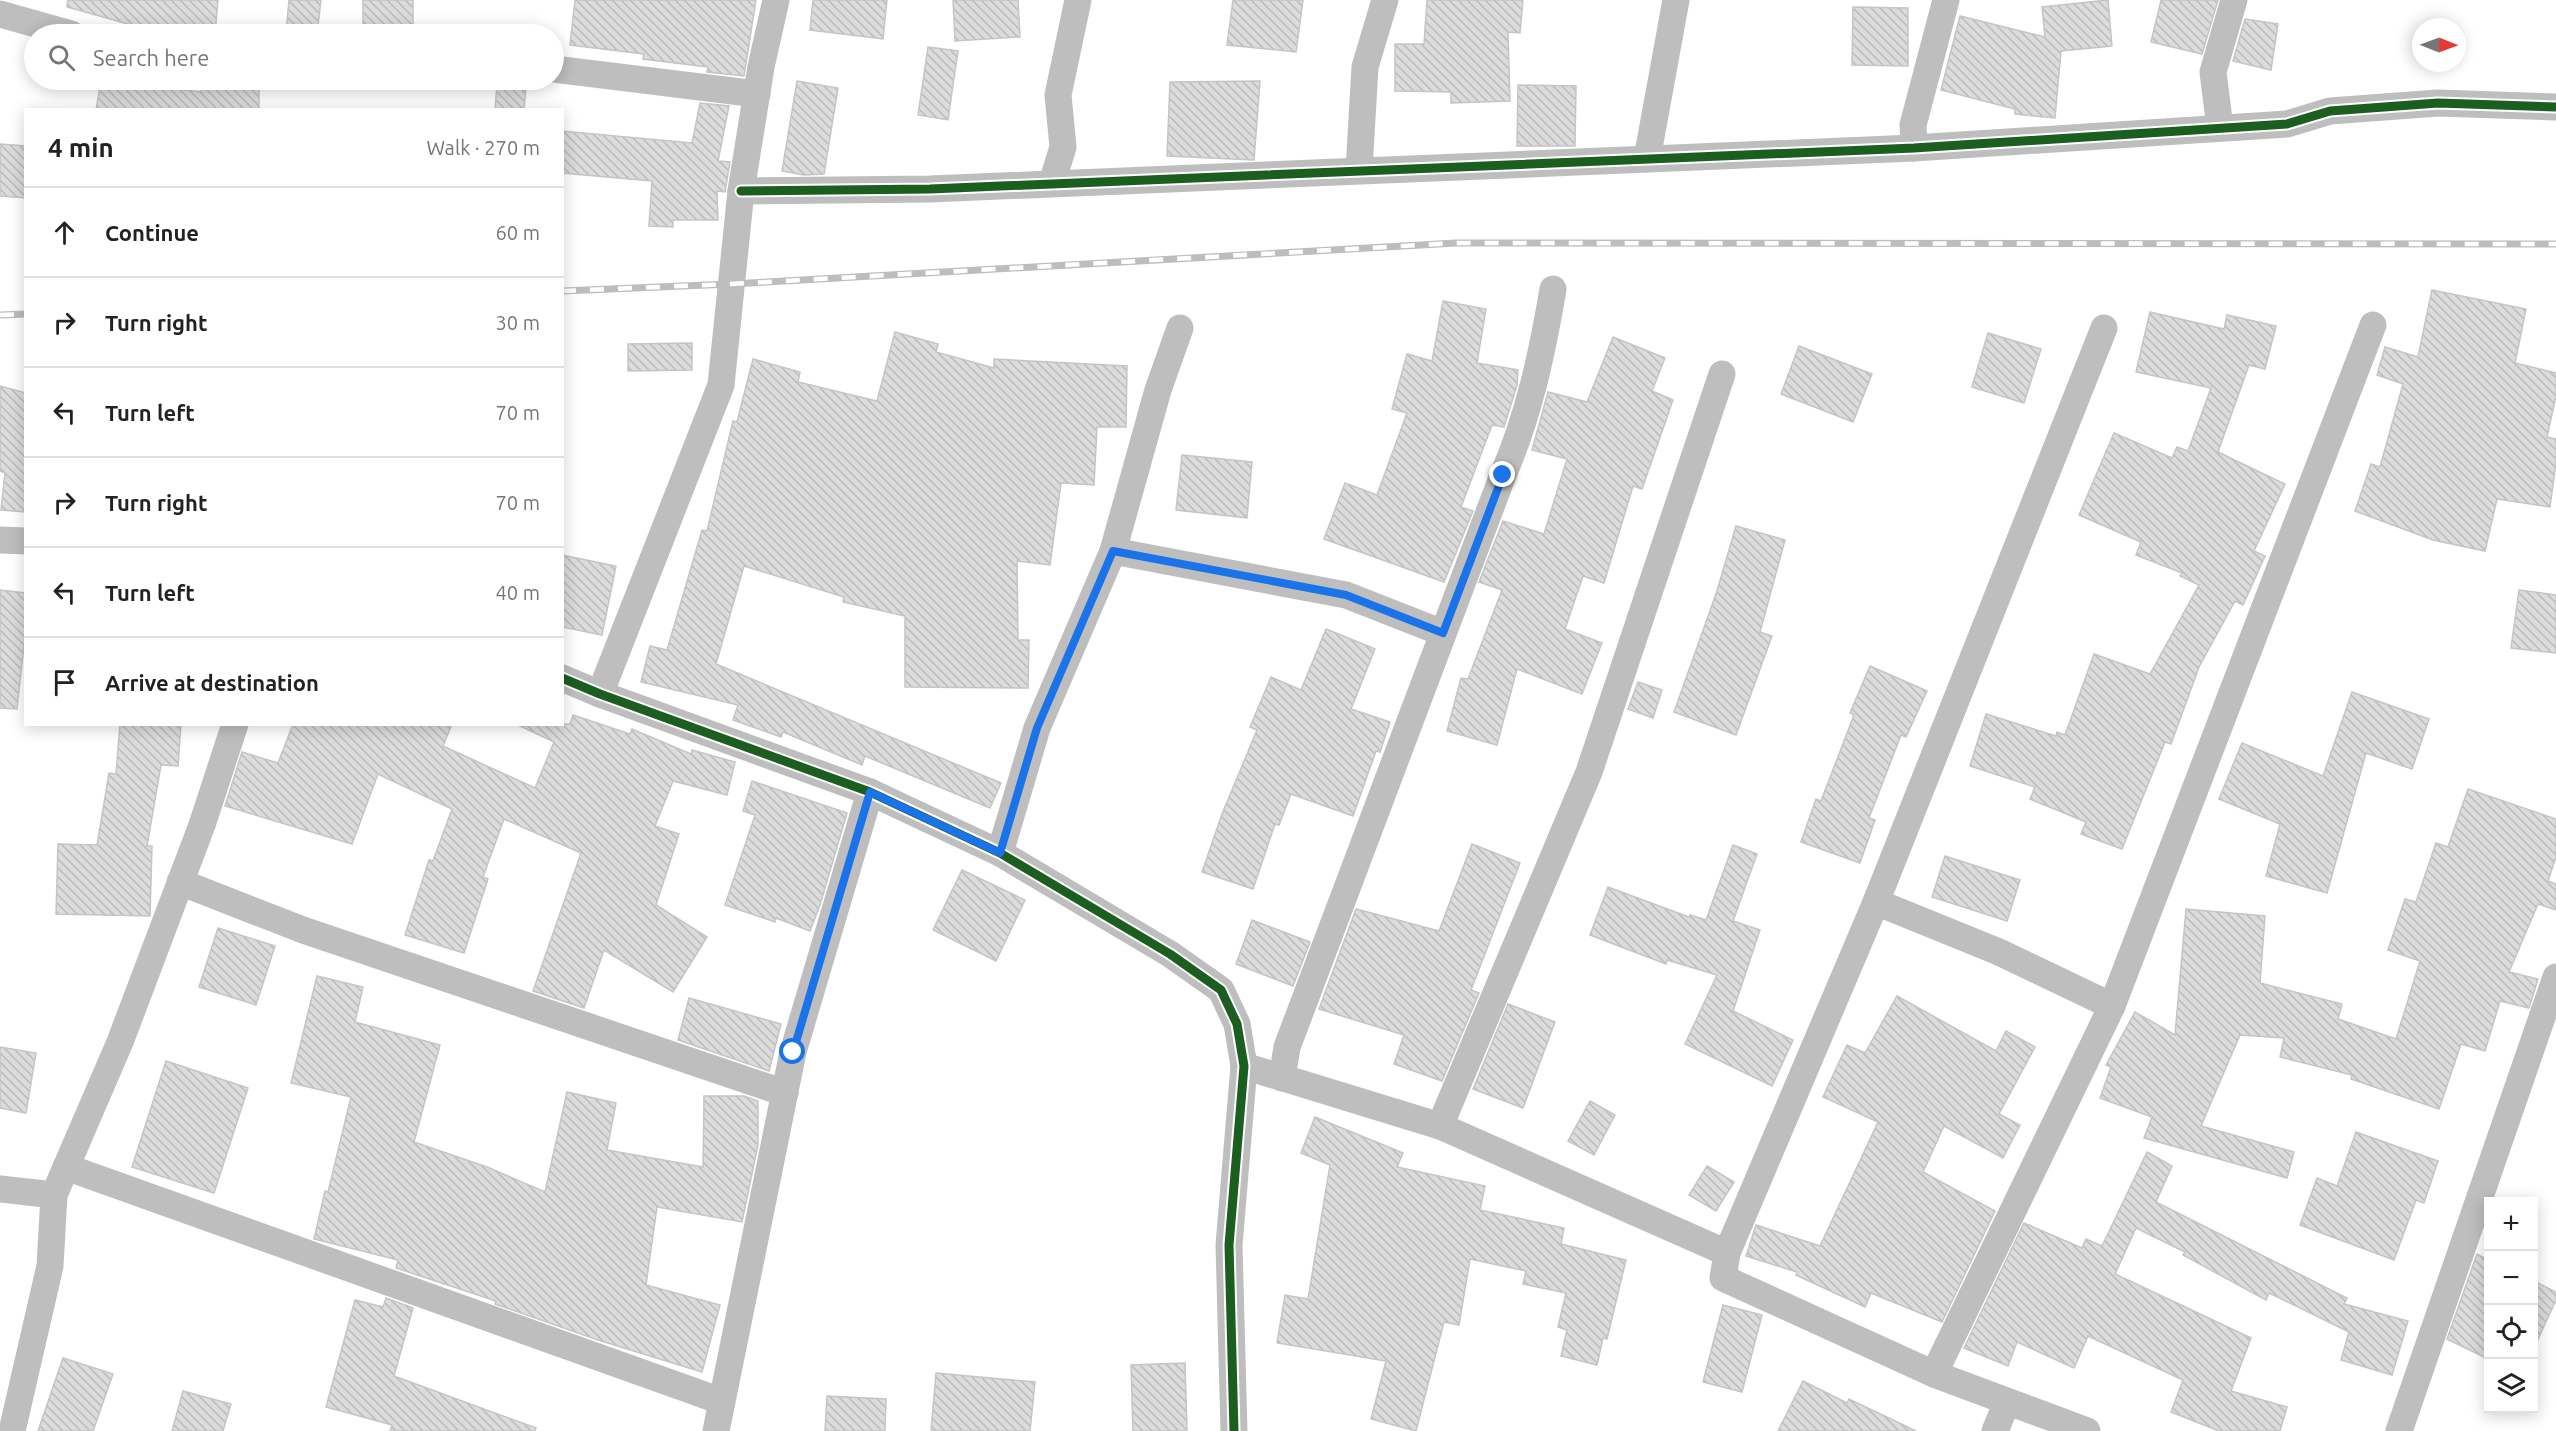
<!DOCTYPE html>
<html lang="en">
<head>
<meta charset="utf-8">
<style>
  :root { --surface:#fff; --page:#f6f6f6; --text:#222; --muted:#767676; --line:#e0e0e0 }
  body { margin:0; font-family:Ubuntu,sans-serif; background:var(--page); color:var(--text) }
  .controls { position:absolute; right:18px; bottom:18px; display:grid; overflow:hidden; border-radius:0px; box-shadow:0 3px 15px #0003 }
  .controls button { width:54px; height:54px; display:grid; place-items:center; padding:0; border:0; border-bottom:2px solid var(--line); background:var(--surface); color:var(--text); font:30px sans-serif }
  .compass { position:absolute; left:2412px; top:18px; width:54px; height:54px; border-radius:50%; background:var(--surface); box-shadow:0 3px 15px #0003; rotate:91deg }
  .stop { position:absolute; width:18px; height:18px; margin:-14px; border:4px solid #1a73e8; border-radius:50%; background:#fff }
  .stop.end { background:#1a73e8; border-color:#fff; box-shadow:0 2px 6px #0008 }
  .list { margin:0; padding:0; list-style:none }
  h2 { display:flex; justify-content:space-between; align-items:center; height:78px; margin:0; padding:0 24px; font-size:26px }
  h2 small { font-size:20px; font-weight:400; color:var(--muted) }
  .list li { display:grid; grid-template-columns:39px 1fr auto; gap:18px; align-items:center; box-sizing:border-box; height:90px; padding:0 24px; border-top:2px solid var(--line) }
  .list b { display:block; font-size:22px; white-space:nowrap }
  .list em { font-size:20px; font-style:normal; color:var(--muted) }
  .icon { flex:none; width:33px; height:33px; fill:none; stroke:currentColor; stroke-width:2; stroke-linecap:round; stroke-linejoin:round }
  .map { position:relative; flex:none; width:2556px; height:1431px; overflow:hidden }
  .search { position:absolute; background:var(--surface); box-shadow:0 3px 15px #0003; left:24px; top:24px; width:540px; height:66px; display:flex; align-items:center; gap:15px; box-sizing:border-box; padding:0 21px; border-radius:33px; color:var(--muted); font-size:22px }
  .panel { position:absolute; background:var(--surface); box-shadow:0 3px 15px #0003; left:24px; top:108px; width:540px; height:618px; border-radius:0px }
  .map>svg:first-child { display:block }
</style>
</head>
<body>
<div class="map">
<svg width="2556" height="1431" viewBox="0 0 2556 1431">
  <defs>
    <pattern id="building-back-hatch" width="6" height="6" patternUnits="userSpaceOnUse" patternTransform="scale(1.5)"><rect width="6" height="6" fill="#dcdcdc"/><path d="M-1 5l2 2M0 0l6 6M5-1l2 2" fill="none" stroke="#bbb"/></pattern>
  </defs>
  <rect width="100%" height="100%" fill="#fff"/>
  <g fill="url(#building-back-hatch)" stroke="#c5c5c5" stroke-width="1.5">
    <path d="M 68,0 L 218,0 L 215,34 L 149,34 L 134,31 L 135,26 L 67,7 Z"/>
    <path d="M 289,0 L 321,0 L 317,34 L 286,34 Z"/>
    <rect x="363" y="0" width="50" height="32"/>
    <path d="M 575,0 L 756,0 L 744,76 L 707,72 L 708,67 L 643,59 L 644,54 L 570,45 Z"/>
    <path d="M 813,0 L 887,0 L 883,39 L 810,30 Z"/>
    <path d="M 953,0 L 1018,0 L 1020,37 L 955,41 Z"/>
    <path d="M 1233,0 L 1303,0 L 1296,52 L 1227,45 Z"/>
    <path d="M 1427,0 L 1523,0 L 1520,33 L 1508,32 L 1510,101 L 1451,103 L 1451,92 L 1395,91 L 1395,44 L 1424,44 Z"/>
    <path d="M 2108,0 L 2112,46 L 2061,51 L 2055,118 L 2015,114 L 2015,109 L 1941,90 L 1960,16 L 2045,37 L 2042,7 Z"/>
    <path d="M 2161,0 L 2218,0 L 2202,54 L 2151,42 Z"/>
    <path d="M 1853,7 L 1908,8 L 1908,66 L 1852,65 Z"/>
    <path d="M 2245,19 L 2278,24 L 2271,70 L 2233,61 Z"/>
    <path d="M 928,47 L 958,51 L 948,120 L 918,115 Z"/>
    <path d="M 101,80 L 125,80 L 125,82 L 201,92 L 201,80 L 259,80 L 259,110 L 96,110 Z"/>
    <path d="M 797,81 L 838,88 L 824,174 L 804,175 L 782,171 Z"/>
    <path d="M 1260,81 L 1254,160 L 1167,156 L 1170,82 Z"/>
    <path d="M 497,84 L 526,86 L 524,110 L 495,110 Z"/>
    <path d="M 1518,85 L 1576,86 L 1575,146 L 1517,146 Z"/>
    <path d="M 700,103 L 729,106 L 718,161 L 730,162 L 725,192 L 717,191 L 718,220 L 673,220 L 673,227 L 649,226 L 652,181 L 562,173 L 562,131 L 692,143 Z"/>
    <path d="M 0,144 L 26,146 L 26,198 L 0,196 Z"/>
    <path d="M 2432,290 L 2526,309 L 2515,363 L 2556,373 L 2556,396 L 2547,437 L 2556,439 L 2556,462 L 2550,507 L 2497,499 L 2485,551 L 2433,540 L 2355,511 L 2371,464 L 2380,467 L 2403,384 L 2377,375 L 2385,347 L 2418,357 Z"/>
    <path d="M 1443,301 L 1486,309 L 1477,363 L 1518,370 L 1517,385 L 1504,427 L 1492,425 L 1461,507 L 1473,511 L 1444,582 L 1324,539 L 1345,483 L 1377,495 L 1407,413 L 1392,409 L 1407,354 L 1432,361 Z"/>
    <path d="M 2150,312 L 2224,329 L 2227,315 L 2276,326 L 2265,369 L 2249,365 L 2218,452 L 2285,484 L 2254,551 L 2265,556 L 2243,605 L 2235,601 L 2199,667 L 2171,744 L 2165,742 L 2122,849 L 2081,834 L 2086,822 L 2030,799 L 2035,787 L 1970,766 L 1986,714 L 2056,736 L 2057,732 L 2065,735 L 2094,654 L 2150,674 L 2199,585 L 2180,576 L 2182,573 L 2136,555 L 2141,542 L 2079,515 L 2114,433 L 2172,458 L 2177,447 L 2188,451 L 2211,388 L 2136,372 Z"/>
    <path d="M 895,332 L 938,344 L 936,352 L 994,368 L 994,359 L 1127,366 L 1126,427 L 1097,427 L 1094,485 L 1061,483 L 1050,565 L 1017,561 L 1018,640 L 1029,640 L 1028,688 L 905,687 L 905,616 L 843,602 L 844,597 L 744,566 L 716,664 L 1001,783 L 990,808 L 865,756 L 862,765 L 783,732 L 781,737 L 733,720 L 738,705 L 641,682 L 650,646 L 667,650 L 702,530 L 707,531 L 733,421 L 737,422 L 753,359 L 800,372 L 798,382 L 877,401 Z"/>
    <path d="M 1988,333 L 2041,349 L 2024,403 L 1972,387 Z"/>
    <path d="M 1613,337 L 1665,358 L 1652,391 L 1673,400 L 1642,489 L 1633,486 L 1604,583 L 1583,576 L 1565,629 L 1602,643 L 1582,694 L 1517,669 L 1497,745 L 1447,731 L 1461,678 L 1468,679 L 1502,590 L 1479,582 L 1503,521 L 1544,534 L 1567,459 L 1532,450 L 1548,392 L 1587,402 Z"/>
    <path d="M 692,343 L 692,370 L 628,371 L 628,344 Z"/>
    <path d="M 1799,346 L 1872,374 L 1853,422 L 1781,394 Z"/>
    <path d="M 0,386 L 26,393 L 26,512 L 1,510 L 5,473 L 0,471 Z"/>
    <path d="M 1182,455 L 1252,462 L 1247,518 L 1176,510 Z"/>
    <path d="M 1736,526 L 1785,540 L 1760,632 L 1772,636 L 1736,735 L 1674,712 L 1717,591 Z"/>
    <path d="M 562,555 L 616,566 L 602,635 L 562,627 Z"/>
    <path d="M 0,590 L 26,593 L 26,627 L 17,709 L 0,708 Z"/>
    <path d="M 2519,590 L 2556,595 L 2556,653 L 2511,648 Z"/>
    <path d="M 1326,629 L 1375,649 L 1351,709 L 1390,722 L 1380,752 L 1376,751 L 1353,816 L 1291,794 L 1279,825 L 1275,824 L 1253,889 L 1202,872 L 1222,814 L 1257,730 L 1250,727 L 1271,677 L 1301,690 Z"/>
    <path d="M 1870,666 L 1927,691 L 1906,737 L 1901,735 L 1869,818 L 1875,820 L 1860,863 L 1801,842 L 1816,799 L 1821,801 L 1854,715 L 1850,713 Z"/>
    <path d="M 1638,682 L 1662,690 L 1653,718 L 1628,709 Z"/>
    <path d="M 2352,692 L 2429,719 L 2412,769 L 2366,753 L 2327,893 L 2266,876 L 2280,824 L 2219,799 L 2242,743 L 2323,776 Z"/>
    <path d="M 573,715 L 630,734 L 632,729 L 691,754 L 692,750 L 735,762 L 727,795 L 673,781 L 655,826 L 679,834 L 656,905 L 707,937 L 673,992 L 604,950 L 584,1008 L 533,991 L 581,853 L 504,819 L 483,877 L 488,879 L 464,953 L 405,935 L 429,860 L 433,861 L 452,809 L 378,774 L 352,844 L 225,806 L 242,752 L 278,763 L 293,724 L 452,724 L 443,746 L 535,788 L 554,742 L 516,724 L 570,724 Z"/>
    <path d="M 120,724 L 181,724 L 178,766 L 161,765 L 147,846 L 152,846 L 150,916 L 56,914 L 58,844 L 97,845 L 109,773 L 116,774 Z"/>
    <path d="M 752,781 L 847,813 L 820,905 L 810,931 L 776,918 L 775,922 L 725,905 L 755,815 L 743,811 Z"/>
    <path d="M 2468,789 L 2556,819 L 2556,857 L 2548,881 L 2556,884 L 2556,910 L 2538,904 L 2509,972 L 2538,979 L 2529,1008 L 2500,1001 L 2485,1051 L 2461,1044 L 2439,1109 L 2351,1079 L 2352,1075 L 2280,1057 L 2284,1038 L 2240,1035 L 2201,1126 L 2294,1152 L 2287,1178 L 2144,1138 L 2152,1117 L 2100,1098 L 2111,1067 L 2106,1065 L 2135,1012 L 2175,1035 L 2186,909 L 2265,916 L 2260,983 L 2342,1004 L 2338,1019 L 2396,1039 L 2420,961 L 2388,950 L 2405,899 L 2416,902 L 2436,843 L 2448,847 Z"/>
    <path d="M 1472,844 L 1520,863 L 1471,990 L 1479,993 L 1442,1081 L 1394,1064 L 1404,1035 L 1319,1009 L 1356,909 L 1439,931 Z"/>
    <path d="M 1733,845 L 1757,854 L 1733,921 L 1760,930 L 1733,1011 L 1793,1040 L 1772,1086 L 1685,1044 L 1717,975 L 1667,960 L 1666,964 L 1590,935 L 1608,887 L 1689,917 L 1690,915 L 1706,920 Z"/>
    <path d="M 1945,856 L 2020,880 L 2007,921 L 1932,897 Z"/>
    <path d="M 962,870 L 1025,900 L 996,961 L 933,930 Z"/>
    <path d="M 1252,920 L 1310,942 L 1293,986 L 1236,964 Z"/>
    <path d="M 218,928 L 275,946 L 256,1005 L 199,987 Z"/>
    <path d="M 317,976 L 363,987 L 355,1022 L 440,1045 L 414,1142 L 487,1167 L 545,1192 L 567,1092 L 616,1103 L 607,1150 L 703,1167 L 704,1096 L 744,1096 L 758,1101 L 758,1145 L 742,1222 L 657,1207 L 646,1285 L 720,1305 L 702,1372 L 598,1340 L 495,1304 L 496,1301 L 396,1268 L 398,1260 L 314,1239 L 325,1191 L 328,1192 L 351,1097 L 291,1083 Z"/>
    <path d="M 1897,996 L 1996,1051 L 2006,1031 L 2035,1047 L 1999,1114 L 2020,1125 L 2003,1158 L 1944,1126 L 1923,1172 L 1995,1211 L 1942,1322 L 1871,1293 L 1865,1307 L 1796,1275 L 1797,1272 L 1746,1256 L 1756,1225 L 1820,1246 L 1878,1122 L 1823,1097 L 1847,1045 L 1865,1053 Z"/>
    <path d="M 689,998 L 781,1024 L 769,1071 L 678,1040 Z"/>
    <path d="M 1508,1004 L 1555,1022 L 1523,1108 L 1473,1089 Z"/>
    <path d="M 0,1047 L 36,1053 L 26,1113 L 0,1108 Z"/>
    <path d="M 166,1061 L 248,1088 L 214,1193 L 132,1167 Z"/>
    <path d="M 1590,1101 L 1615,1115 L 1594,1155 L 1568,1141 Z"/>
    <path d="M 1315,1117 L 1403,1153 L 1397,1167 L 1485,1186 L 1480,1210 L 1564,1228 L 1561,1244 L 1626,1260 L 1607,1339 L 1603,1338 L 1597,1365 L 1561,1356 L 1567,1330 L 1558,1327 L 1566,1293 L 1523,1284 L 1526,1271 L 1470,1259 L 1459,1325 L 1444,1322 L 1416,1431 L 1371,1419 L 1386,1361 L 1277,1343 L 1285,1295 L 1308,1299 L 1330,1165 L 1301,1153 Z"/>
    <path d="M 2356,1132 L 2438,1161 L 2424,1203 L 2416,1200 L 2394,1260 L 2300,1225 L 2317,1178 L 2337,1186 Z"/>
    <path d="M 2147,1152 L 2172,1166 L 2156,1202 L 2347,1298 L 2344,1304 L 2408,1321 L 2392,1375 L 2341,1360 L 2349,1332 L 2269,1293 L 2266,1300 L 2183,1255 L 2185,1252 L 2136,1228 L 2115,1274 L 2251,1338 L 2231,1391 L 2287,1407 L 2280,1431 L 2219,1431 L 2171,1412 L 2183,1380 L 2088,1336 L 2074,1368 L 2017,1342 L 2008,1366 L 1964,1348 L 2024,1223 L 2082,1248 L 2086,1239 L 2102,1246 Z"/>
    <path d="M 1707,1166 L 1734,1182 L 1716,1211 L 1689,1195 Z"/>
    <path d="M 2477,1254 L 2488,1260 L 2488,1359 L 2447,1339 Z"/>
    <path d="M 2534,1281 L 2556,1292 L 2556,1300 L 2534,1348 Z"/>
    <path d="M 386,1298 L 413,1308 L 394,1376 L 536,1428 L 535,1431 L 390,1431 L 392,1425 L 326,1407 L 355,1300 L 383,1307 Z"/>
    <path d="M 1723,1305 L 1762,1315 L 1742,1392 L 1703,1382 Z"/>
    <path d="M 63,1358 L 113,1374 L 93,1431 L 38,1431 Z"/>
    <path d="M 1185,1363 L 1187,1431 L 1133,1431 L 1131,1365 Z"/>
    <path d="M 936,1373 L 1035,1382 L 1030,1431 L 931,1431 Z"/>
    <path d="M 1803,1381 L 1847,1403 L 1849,1399 L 1916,1431 L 1778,1431 Z"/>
    <path d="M 183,1391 L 231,1404 L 223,1431 L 172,1431 Z"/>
    <path d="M 827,1396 L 886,1399 L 885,1431 L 825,1431 Z"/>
  </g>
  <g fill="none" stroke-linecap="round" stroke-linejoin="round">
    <g stroke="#bebebe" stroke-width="27">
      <path d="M 0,14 L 71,34"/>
      <path d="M 554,69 L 757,94"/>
      <path d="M 2220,128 L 2213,72 L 2234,0"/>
      <path d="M 1914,148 L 1913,125 L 1946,0"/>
      <path d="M 1647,159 L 1676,0"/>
      <path d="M 1359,170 L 1365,67 L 1385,0"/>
      <path d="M 1052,183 L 1063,147 L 1058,95 L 1078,0"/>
      <path d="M 741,191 L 930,189 L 1914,148 L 2287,124 L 2330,111 L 2438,103 L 2556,107"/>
      <path d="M 0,540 L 26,541"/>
      <path d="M 1113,551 L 1346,595 L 1443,633"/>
      <path d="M 562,678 L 600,694 L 870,792 L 1000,853 L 1170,954 L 1221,990 L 1237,1024 L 1244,1066 L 1229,1245 L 1234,1431"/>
      <path d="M 600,694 L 721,385 L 741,191 L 761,67 L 776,0"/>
      <path d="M 1000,853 L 1037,728 L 1113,551 L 1158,390 L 1180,328"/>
      <path d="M 180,882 L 303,930 L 785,1093"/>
      <path d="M 1876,902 L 1999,952 L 2112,1006"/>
      <path d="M 1244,1066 L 1440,1126 L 1727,1253 L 1723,1278 L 1934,1374 L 2087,1431"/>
      <path d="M 1282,1078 L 1287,1047 L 1503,475 C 1529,415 1542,354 1553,289"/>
      <path d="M 1440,1126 L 1589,772 L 1722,374"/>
      <path d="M 66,1167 L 721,1401"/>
      <path d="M 0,1189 L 54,1195"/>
      <path d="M 1727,1253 L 1876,902 L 2104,328"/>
      <path d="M 1934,1374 L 2112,1006 L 2373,325"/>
      <path d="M 12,1431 L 50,1266 L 54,1195 L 120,1042 L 202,825 L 235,724"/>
      <path d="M 716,1431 L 793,1052 L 870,792"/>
      <path d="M 1995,1431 L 2007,1402"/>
      <path d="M 2399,1431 L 2556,977"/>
    </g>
    <g stroke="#bdbdbd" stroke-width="7">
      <g id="rail">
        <path d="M 562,291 L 731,284 L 1456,243 L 2556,244"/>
        <path d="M 0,315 L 26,314"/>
      </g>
    </g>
    <use href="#rail" stroke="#fff" stroke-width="4.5" stroke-dasharray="14" stroke-linecap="butt"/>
    <g stroke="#fff" stroke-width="13">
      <g id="cycleway">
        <path d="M 741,191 L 930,189 L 1914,148 L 2287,124 L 2330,111 L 2438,103 L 2556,107"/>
        <path d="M 562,678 L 600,694 L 870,792 L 1000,853 L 1170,954 L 1221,990 L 1237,1024 L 1244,1066 L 1229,1245 L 1234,1431"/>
      </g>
    </g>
    <use href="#cycleway" stroke="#1b5e20" stroke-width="9"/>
  </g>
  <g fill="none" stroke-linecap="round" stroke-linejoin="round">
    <path stroke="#1a73e8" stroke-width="8" d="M 793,1052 L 870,792 L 1000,853 L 1037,728 L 1113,551 L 1346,595 L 1443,633 L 1503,475"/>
  </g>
</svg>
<div class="controls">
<button>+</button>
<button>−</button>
<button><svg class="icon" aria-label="locate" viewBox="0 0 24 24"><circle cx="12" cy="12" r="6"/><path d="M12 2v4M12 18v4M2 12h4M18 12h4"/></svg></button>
<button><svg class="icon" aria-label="layers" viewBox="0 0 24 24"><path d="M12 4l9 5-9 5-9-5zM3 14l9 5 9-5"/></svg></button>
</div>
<svg class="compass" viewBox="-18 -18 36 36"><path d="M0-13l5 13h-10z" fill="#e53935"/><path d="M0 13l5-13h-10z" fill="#767676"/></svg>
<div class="stop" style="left:793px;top:1052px"></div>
<div class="stop end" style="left:1503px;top:475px"></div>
<div class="search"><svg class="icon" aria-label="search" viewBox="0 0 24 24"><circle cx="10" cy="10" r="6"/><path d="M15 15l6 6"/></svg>Search here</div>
<section class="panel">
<h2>4 min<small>Walk · 270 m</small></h2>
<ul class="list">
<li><svg class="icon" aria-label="ahead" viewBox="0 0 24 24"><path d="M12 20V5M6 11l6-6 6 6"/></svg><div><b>Continue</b></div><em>60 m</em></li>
<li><svg class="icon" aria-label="right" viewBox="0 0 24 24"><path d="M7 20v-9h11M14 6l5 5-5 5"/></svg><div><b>Turn right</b></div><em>30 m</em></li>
<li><svg class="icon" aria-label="left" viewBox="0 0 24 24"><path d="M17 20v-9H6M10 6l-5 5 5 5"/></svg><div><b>Turn left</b></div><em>70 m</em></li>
<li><svg class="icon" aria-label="right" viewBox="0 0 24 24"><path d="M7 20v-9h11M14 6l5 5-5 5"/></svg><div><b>Turn right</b></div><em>70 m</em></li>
<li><svg class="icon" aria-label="left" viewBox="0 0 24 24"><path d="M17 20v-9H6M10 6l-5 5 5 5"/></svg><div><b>Turn left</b></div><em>40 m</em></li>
<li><svg class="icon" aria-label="arrive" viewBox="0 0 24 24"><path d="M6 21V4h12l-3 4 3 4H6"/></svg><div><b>Arrive at destination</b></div></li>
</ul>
</section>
</div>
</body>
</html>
